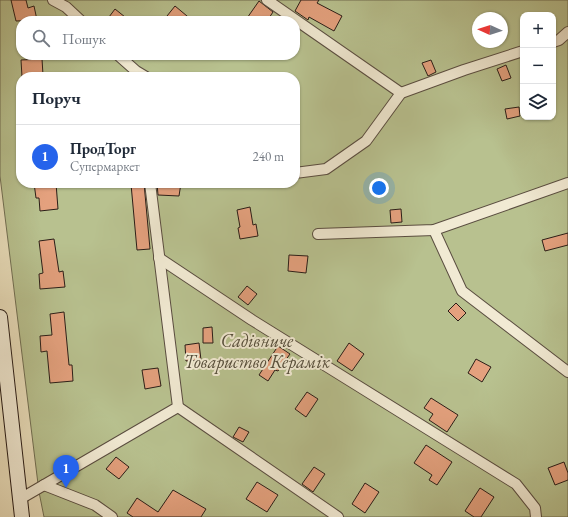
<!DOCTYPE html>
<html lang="uk">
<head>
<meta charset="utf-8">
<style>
  :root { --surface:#fff; --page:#f2f2f3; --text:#1f2937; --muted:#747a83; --line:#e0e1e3; --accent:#2563eb }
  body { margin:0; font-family:"EB Garamond",serif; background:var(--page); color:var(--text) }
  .controls { position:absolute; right:12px; top:12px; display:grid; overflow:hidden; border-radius:8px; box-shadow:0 1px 3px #0004 }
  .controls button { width:36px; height:36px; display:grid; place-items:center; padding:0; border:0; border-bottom:1px solid var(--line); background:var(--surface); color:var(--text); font:20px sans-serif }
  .compass { position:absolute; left:472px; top:12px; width:36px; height:36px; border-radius:50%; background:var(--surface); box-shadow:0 1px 3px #0004; rotate:273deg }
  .you { position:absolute; left:379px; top:188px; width:14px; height:14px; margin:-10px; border:3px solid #fff; border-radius:50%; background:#1a73e8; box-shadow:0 0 0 6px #1a73e833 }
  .badge { display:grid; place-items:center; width:26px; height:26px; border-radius:50%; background:var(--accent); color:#fff; font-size:13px; font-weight:700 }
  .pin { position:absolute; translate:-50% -33px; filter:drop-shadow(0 1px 2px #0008) }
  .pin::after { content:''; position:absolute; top:21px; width:14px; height:12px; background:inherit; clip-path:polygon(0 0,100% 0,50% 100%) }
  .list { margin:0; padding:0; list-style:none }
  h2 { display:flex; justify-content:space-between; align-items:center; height:52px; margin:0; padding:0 16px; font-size:17px }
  h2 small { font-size:13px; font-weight:400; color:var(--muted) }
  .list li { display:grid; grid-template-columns:26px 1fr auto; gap:12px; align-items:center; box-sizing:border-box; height:64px; padding:0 16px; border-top:1px solid var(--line) }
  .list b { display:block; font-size:15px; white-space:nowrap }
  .list p { margin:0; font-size:13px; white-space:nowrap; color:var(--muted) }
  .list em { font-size:13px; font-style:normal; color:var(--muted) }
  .icon { flex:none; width:22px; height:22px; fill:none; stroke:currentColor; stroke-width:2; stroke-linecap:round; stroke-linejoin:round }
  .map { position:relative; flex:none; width:568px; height:517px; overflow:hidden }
  .search { position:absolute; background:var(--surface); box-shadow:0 1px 3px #0004; left:16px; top:16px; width:284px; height:44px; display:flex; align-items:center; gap:10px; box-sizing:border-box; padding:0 14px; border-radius:16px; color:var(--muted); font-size:15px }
  .panel { position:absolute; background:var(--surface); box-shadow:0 1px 3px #0004; left:16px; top:72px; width:284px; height:116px; border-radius:16px }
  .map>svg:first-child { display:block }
</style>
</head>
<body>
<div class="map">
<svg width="568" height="517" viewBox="0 0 568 517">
  <rect width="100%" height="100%" fill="#e9debb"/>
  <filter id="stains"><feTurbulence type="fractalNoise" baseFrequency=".005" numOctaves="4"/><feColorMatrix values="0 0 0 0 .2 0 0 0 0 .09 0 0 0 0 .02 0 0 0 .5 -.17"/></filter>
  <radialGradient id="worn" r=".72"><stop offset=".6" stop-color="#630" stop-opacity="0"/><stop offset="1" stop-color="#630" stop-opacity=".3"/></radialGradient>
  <path fill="#b8c18f" stroke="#716f53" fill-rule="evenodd" d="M 0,0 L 568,0 L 568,517 L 44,517 L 39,492 L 0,176 ZM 523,15 L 553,15 L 553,117 L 523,117 ZM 478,18 L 502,18 L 502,42 L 478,42 ZM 21,21 L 295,21 L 295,55 L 21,55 ZM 21,77 L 295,77 L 295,183 L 21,183 Z"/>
  <g fill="#e4a17e" stroke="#2a1d17">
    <path d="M 11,0 L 26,0 L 28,8 L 34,6 L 37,20 L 16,21 Z"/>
    <path d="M 301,0 L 319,0 L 317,3 L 342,16 L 334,31 L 309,17 L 308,20 L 295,11 Z"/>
    <path d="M 259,1 L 273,12 L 267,21 L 245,21 Z"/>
    <path d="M 175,6 L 193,21 L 163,21 Z"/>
    <path d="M 115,9 L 130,21 L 106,21 Z"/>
    <path d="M 42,59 L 43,75 L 22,77 L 21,60 Z"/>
    <path d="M 431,60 L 436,72 L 428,76 L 422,63 Z"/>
    <path d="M 506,65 L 511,78 L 502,81 L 497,69 Z"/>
    <path d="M 519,107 L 520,116 L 507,119 L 505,109 Z"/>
    <path d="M 34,183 L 56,183 L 58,209 L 40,211 L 39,198 L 36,198 Z"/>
    <path d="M 144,183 L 150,249 L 137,250 L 131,184 Z"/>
    <path d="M 157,183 L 181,183 L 179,196 L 158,195 Z"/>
    <path d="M 250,207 L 253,225 L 256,224 L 258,236 L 240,239 L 238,228 L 240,227 L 237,210 Z"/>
    <path d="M 401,209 L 402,222 L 391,223 L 390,210 Z"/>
    <path d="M 568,233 L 568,245 L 545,251 L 542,240 Z"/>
    <path d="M 54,239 L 59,272 L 63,271 L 65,287 L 40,289 L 39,274 L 43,273 L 39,241 Z"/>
    <path d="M 289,255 L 308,256 L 306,273 L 288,271 Z"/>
    <path d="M 247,286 L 257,294 L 248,305 L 238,297 Z"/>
    <path d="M 456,303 L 466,313 L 458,321 L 448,311 Z"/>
    <path d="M 64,312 L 69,365 L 72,365 L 73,381 L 50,383 L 47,351 L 41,352 L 40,336 L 52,335 L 50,314 Z"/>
    <path d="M 212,327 L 213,343 L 203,343 L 203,328 Z"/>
    <path d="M 199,343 L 201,360 L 186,361 L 185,345 Z"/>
    <path d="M 349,343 L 364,354 L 352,371 L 337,361 Z"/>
    <path d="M 278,346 L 290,354 L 278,371 L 275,370 L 268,381 L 259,375 Z"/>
    <path d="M 476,359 L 491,367 L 482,382 L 468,373 Z"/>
    <path d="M 158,368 L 161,386 L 145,389 L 142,370 Z"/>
    <path d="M 307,392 L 318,399 L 306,417 L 295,409 Z"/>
    <path d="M 431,398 L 458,415 L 447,432 L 429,420 L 433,414 L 424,408 Z"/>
    <path d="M 239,427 L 249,432 L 243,442 L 233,437 Z"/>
    <path d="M 426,445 L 452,462 L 437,485 L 429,480 L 432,475 L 414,463 Z"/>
    <path d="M 116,457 L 129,467 L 119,479 L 106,469 Z"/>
    <path d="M 564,462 L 568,473 L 568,480 L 555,485 L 548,468 Z"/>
    <path d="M 314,467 L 325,474 L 313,492 L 302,484 Z"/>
    <path d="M 257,482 L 278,495 L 267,512 L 246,499 Z"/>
    <path d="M 365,483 L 379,492 L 365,513 L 352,504 Z"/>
    <path d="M 480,488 L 494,497 L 481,517 L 474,517 L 465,511 Z"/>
    <path d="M 173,490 L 206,509 L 201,517 L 133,517 L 127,513 L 137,498 L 158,512 Z"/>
  </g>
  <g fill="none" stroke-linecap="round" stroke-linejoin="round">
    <g stroke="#5a4d40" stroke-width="12">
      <g id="street">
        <path d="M 53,0 L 66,7 L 81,21"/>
        <path d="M 267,0 L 401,93"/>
        <path d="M 553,42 L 559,40 L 568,32"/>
        <path d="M 118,55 L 136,71 L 146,77"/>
        <path d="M 295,173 L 326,169 L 366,141 L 401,93 L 464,70 L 523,51"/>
        <path d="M 434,230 L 462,291 L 568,372"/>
        <path d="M 318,234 L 434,230 L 568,183"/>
        <path d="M 159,258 L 252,320 L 516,484 L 535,508 L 536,517"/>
        <path d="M 178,407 L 338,517"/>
        <path d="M 44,485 L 95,505 L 112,517"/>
        <path d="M 20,499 L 178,407 L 150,183"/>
      </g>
    </g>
    <g stroke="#2a1d17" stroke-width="16">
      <path id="secondary" d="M 0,317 L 22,517"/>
    </g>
    <use href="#street" stroke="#f1ead3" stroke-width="10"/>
    <use href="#secondary" stroke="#f1ead3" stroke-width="14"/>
  </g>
  <g text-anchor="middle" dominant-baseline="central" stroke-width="4" stroke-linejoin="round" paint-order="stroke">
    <g font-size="18" font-style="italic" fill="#554e3b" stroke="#f1ead3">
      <text x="257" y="340">Садівниче<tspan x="257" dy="21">Товариство Керамік</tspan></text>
    </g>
  </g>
  <rect width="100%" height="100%" filter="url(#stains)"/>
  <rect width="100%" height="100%" fill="url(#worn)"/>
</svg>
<div class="controls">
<button>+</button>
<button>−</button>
<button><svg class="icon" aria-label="layers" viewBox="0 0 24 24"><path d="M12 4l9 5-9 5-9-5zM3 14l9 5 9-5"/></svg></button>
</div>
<svg class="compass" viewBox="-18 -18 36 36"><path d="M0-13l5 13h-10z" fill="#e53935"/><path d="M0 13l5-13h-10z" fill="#747a83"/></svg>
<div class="you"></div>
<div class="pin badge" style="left:66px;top:488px">1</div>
<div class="search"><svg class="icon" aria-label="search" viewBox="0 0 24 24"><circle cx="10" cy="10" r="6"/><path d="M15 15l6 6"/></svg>Пошук</div>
<section class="panel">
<h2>Поруч<small></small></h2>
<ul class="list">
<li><span class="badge">1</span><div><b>ПродТорг</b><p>Супермаркет</p></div><em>240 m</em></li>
</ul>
</section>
</div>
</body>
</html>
